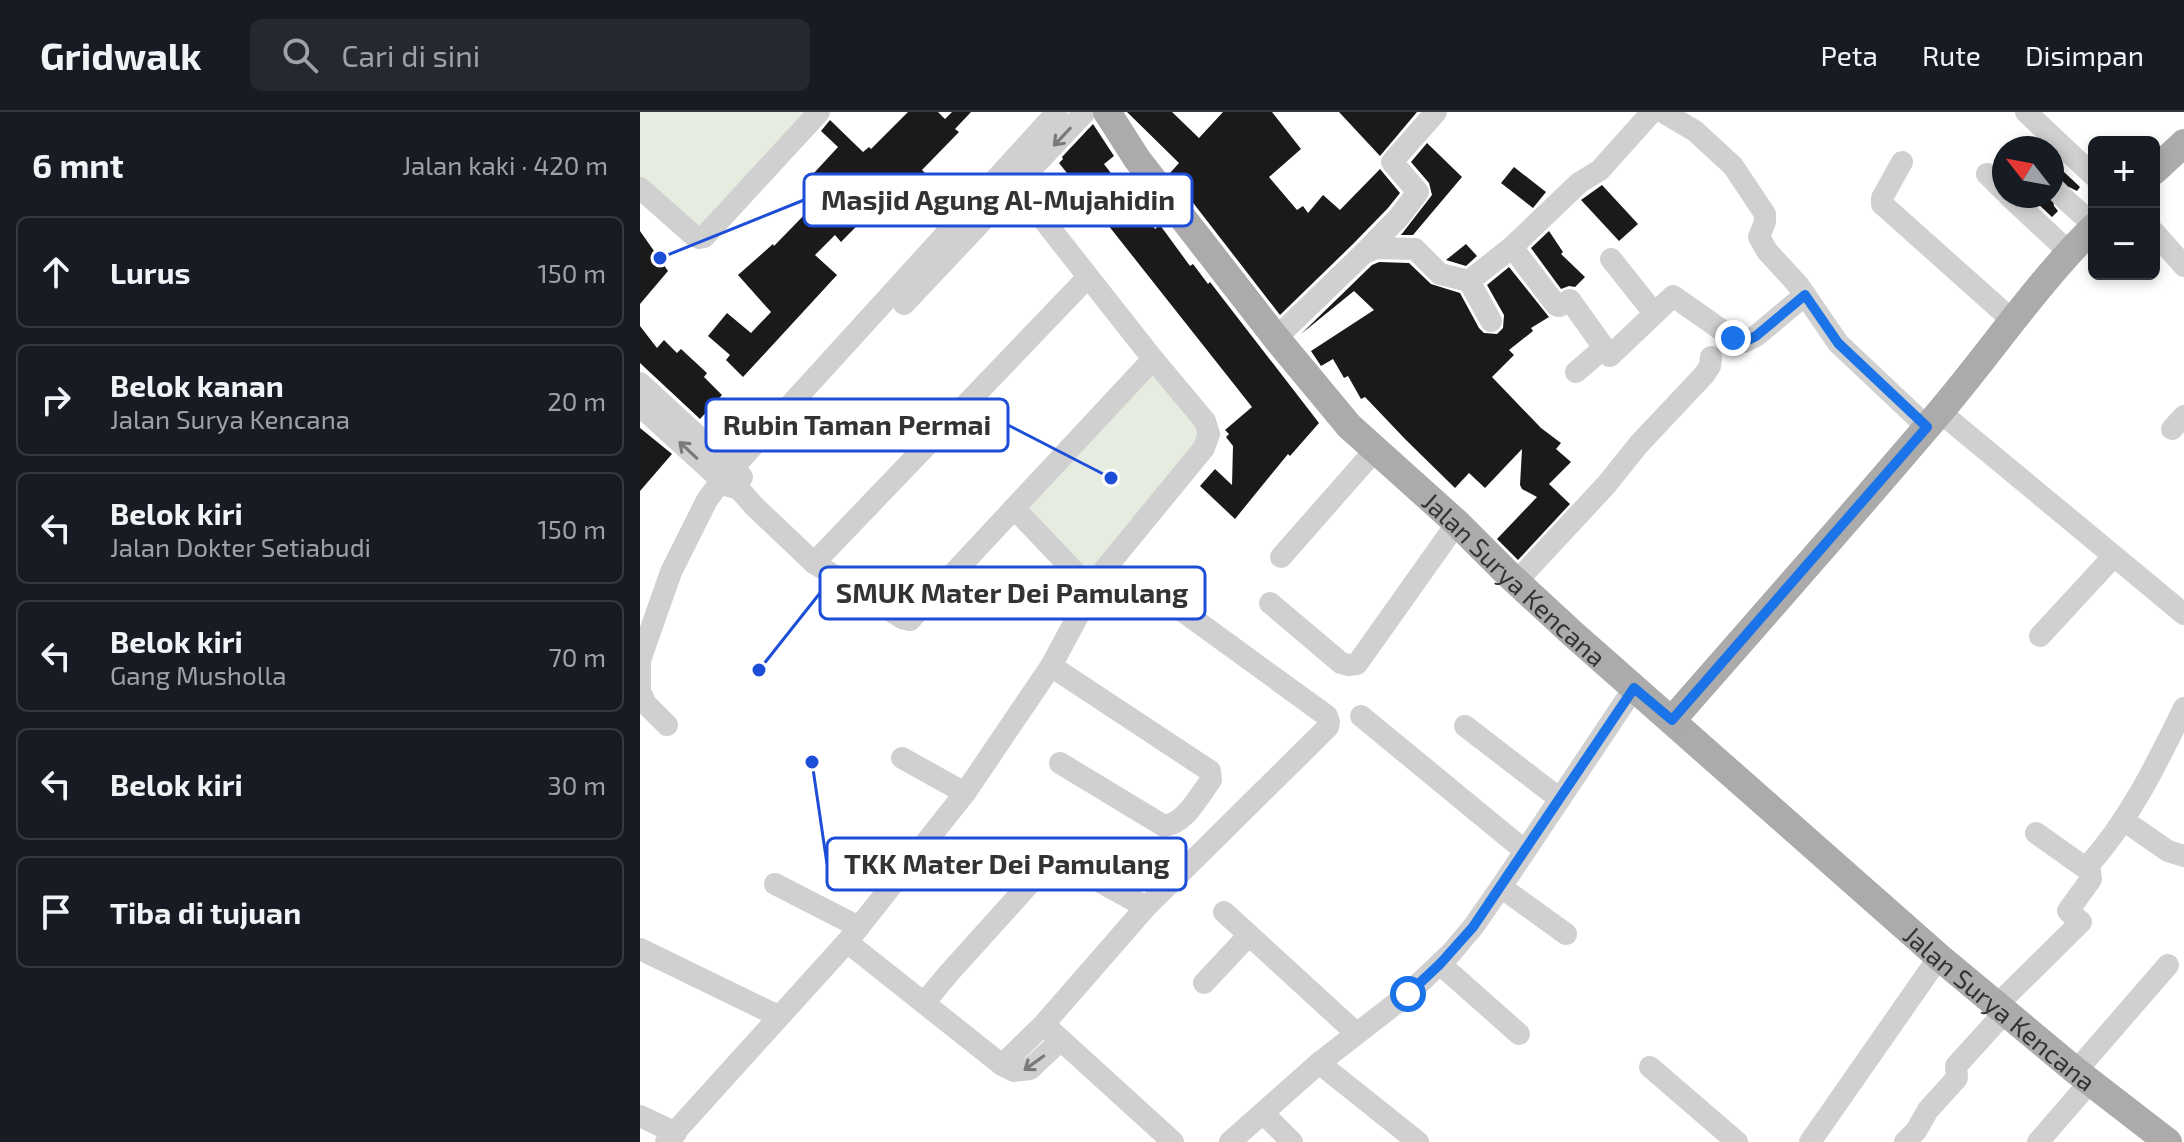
<!DOCTYPE html>
<html lang="id">
<head>
<meta charset="utf-8">
<style>
  :root { --surface:#171b24; --page:#242831; --text:#f1f3f6; --muted:#9ea1a6; --line:#363941 }
  body { margin:0; font-family:"Exo 2",sans-serif; background:var(--page); color:var(--text) }
  .controls { position:absolute; right:24px; top:24px; display:grid; overflow:hidden; border-radius:12px; box-shadow:0 4px 12px #0003 }
  .controls button { width:72px; height:72px; display:grid; place-items:center; padding:0; border:0; border-bottom:2px solid var(--line); background:var(--surface); color:var(--text); font:40px sans-serif }
  .compass { position:absolute; left:1352px; top:24px; width:72px; height:72px; border-radius:50%; background:var(--surface); box-shadow:0 4px 12px #0003; rotate:301deg }
  .stop { position:absolute; width:24px; height:24px; margin:-18px; border:6px solid #1a73e8; border-radius:50%; background:#fff }
  .stop.end { background:#1a73e8; border-color:#fff; box-shadow:0 2px 8px #0008 }
  .list { margin:0; padding:0; list-style:none }
  h2 { display:flex; justify-content:space-between; align-items:center; height:104px; margin:0; padding:0 32px; font-size:34px }
  h2 small { font-size:26px; font-weight:400; color:var(--muted) }
  .list li { display:grid; grid-template-columns:52px 1fr auto; gap:24px; align-items:center; box-sizing:border-box; height:112px; margin:0 16px 16px; padding:0 16px; border:2px solid var(--line); border-radius:12px }
  .list b { display:block; font-size:30px; white-space:nowrap }
  .list p { margin:0; font-size:26px; white-space:nowrap; color:var(--muted) }
  .list em { font-size:26px; font-style:normal; color:var(--muted) }
  .icon { flex:none; width:44px; height:44px; fill:none; stroke:currentColor; stroke-width:2; stroke-linecap:round; stroke-linejoin:round }
  .map { position:relative; flex:none; width:1544px; height:1030px; overflow:hidden }
  header { display:flex; align-items:center; gap:48px; box-sizing:border-box; height:112px; padding:0 40px; background:var(--surface); border-bottom:2px solid var(--line) }
  header strong { font-size:38px }
  nav { display:flex; gap:44px; margin-inline-start:auto; font-size:28px }
  .search { width:560px; height:72px; background:var(--page); display:flex; align-items:center; gap:20px; box-sizing:border-box; padding:0 28px; border-radius:12px; color:var(--muted); font-size:30px }
  main { display:flex }
  aside { flex:1; background:var(--surface) }
  .map>svg:first-child { display:block }
</style>
</head>
<body>
<header>
<strong>Gridwalk</strong>
<div class="search"><svg class="icon" aria-label="search" viewBox="0 0 24 24"><circle cx="10" cy="10" r="6"/><path d="M15 15l6 6"/></svg>Cari di sini</div>
<nav><a>Peta</a><a>Rute</a><a>Disimpan</a></nav>
</header>
<main>
<aside>
<h2>6 mnt<small>Jalan kaki · 420 m</small></h2>
<ul class="list">
<li><svg class="icon" aria-label="ahead" viewBox="0 0 24 24"><path d="M12 20V5M6 11l6-6 6 6"/></svg><div><b>Lurus</b></div><em>150 m</em></li>
<li><svg class="icon" aria-label="right" viewBox="0 0 24 24"><path d="M7 20v-9h11M14 6l5 5-5 5"/></svg><div><b>Belok kanan</b><p>Jalan Surya Kencana</p></div><em>20 m</em></li>
<li><svg class="icon" aria-label="left" viewBox="0 0 24 24"><path d="M17 20v-9H6M10 6l-5 5 5 5"/></svg><div><b>Belok kiri</b><p>Jalan Dokter Setiabudi</p></div><em>150 m</em></li>
<li><svg class="icon" aria-label="left" viewBox="0 0 24 24"><path d="M17 20v-9H6M10 6l-5 5 5 5"/></svg><div><b>Belok kiri</b><p>Gang Musholla</p></div><em>70 m</em></li>
<li><svg class="icon" aria-label="left" viewBox="0 0 24 24"><path d="M17 20v-9H6M10 6l-5 5 5 5"/></svg><div><b>Belok kiri</b></div><em>30 m</em></li>
<li><svg class="icon" aria-label="arrive" viewBox="0 0 24 24"><path d="M6 21V4h12l-3 4 3 4H6"/></svg><div><b>Tiba di tujuan</b></div></li>
</ul>
</aside>
<div class="map">
<svg width="1544" height="1030" viewBox="0 0 1544 1030">
  <rect width="100%" height="100%" fill="#fff"/>
  <g fill="#e6ecdf">
    <path d="M 0,0 L 167,0 L 59,123 L 0,69 Z"/>
    <path d="M 513,247 L 569,322 L 451,477 L 374,396 Z"/>
  </g>
  <g fill="#1a1a1a">
    <path d="M 268,0 L 298,0 L 305,7 L 312,0 L 331,0 L 315,17 L 319,20 L 282,58 L 285,61 L 275,71 L 267,63 L 201,130 L 195,123 L 175,143 L 197,163 L 103,265 L 86,248 L 90,243 L 68,224 L 87,201 L 111,221 L 131,200 L 98,163 L 133,132 L 134,134 L 169,98 L 164,93 L 185,72 L 174,61 L 198,35 L 181,19 L 190,8 L 223,40 L 229,35 L 231,37 Z"/>
    <path d="M 487,0 L 532,0 L 559,26 L 583,0 L 632,0 L 661,37 L 629,65 L 657,98 L 663,94 L 668,101 L 683,83 L 700,98 L 740,57 L 760,81 L 748,96 L 714,131 L 640,203 L 530,61 L 539,51 Z"/>
    <path d="M 699,0 L 777,0 L 740,44 Z"/>
    <path d="M 453,12 L 474,44 L 464,52 L 483,77 L 485,75 L 515,117 L 520,113 L 550,154 L 553,152 L 568,172 L 570,170 L 679,311 L 650,344 L 648,342 L 595,407 L 560,374 L 575,357 L 592,373 L 593,334 L 586,325 L 589,322 L 585,318 L 612,295 L 419,51 L 423,47 L 422,45 Z"/>
    <path d="M 787,31 L 822,65 L 773,123 L 761,123 L 792,83 L 789,71 L 771,50 Z"/>
    <path d="M 874,55 L 906,80 L 893,96 L 861,71 Z"/>
    <path d="M 1424,60 L 1440,75 L 1437,79 L 1429,75 L 1417,79 L 1413,87 L 1414,94 L 1418,99 L 1412,105 L 1396,90 L 1402,84 L 1412,84 L 1412,73 Z"/>
    <path d="M 962,73 L 998,112 L 979,129 L 941,88 Z"/>
    <path d="M 0,119 L 28,159 L 0,192 Z"/>
    <path d="M 909,119 L 923,140 L 921,142 L 945,165 L 935,175 L 929,174 L 921,177 L 891,136 Z"/>
    <path d="M 826,132 L 837,144 L 826,154 L 806,148 Z"/>
    <path d="M 739,150 L 769,151 L 791,172 L 820,181 L 839,216 L 844,221 L 857,222 L 863,216 L 864,203 L 847,173 L 869,155 L 909,205 L 891,216 L 893,219 L 869,238 L 874,243 L 852,265 L 901,316 L 921,331 L 916,337 L 931,350 L 909,372 L 930,392 L 878,448 L 857,427 L 897,385 L 882,377 L 880,373 L 882,337 L 845,376 L 829,361 L 815,376 L 766,328 L 725,285 L 721,287 L 708,264 L 704,266 L 693,247 L 681,254 L 671,239 L 734,198 L 714,179 L 661,222 L 732,153 Z"/>
    <path d="M 0,214 L 17,236 L 24,228 L 37,241 L 41,237 L 67,261 L 64,265 L 82,283 L 60,307 L 0,251 Z"/>
    <path d="M 0,316 L 32,342 L 0,379 Z"/>
  </g>
  <g fill="none" stroke-linecap="round" stroke-linejoin="round">
    <path stroke="#d6d6d6" stroke-width="22" stroke-dasharray="22 11" stroke-linecap="butt" d="M 1412,74 L 1427,89"/>
    <g stroke="#d0d0d0" stroke-width="22">
      <path d="M 1023,0 L 1055,19 L 1093,54 L 1125,102 L 1125,110 L 1119,125 L 1127,139 L 1159,174 L 1198,231 L 1287,315"/>
      <path d="M 1386,0 L 1454,64"/>
      <path d="M 1262,50 L 1242,86 L 1242,92 L 1372,208"/>
      <path d="M 1347,62 L 1364,79"/>
      <path d="M 0,76 L 53,123 L 59,126 L 64,125 L 179,0"/>
      <path d="M 1369,84 L 1429,140"/>
      <path d="M 1427,89 L 1454,113"/>
      <path d="M 1514,120 L 1544,154"/>
      <path d="M 872,135 L 916,193 L 919,194 L 930,188 L 970,244 L 1033,184 L 1093,226 L 1104,230 L 1116,224 L 1165,183"/>
      <path d="M 724,141 L 736,136 L 775,137 L 800,162 L 829,169 L 872,135 L 939,71 L 960,58 L 1012,0"/>
      <path d="M 971,147 L 1014,201"/>
      <path d="M 829,169 L 851,209"/>
      <path d="M 264,192 L 445,0"/>
      <path d="M 636,226 L 724,141 L 759,105 L 778,80 L 752,50 L 796,0"/>
      <path d="M 936,260 L 964,236"/>
      <path d="M 0,271 L 102,365"/>
      <path d="M 0,294 L 88,374 L 99,377 L 114,394 L 174,451 L 262,506 L 270,508 L 513,247"/>
      <path d="M 1300,300 L 1544,502"/>
      <path d="M 1532,317 L 1544,304"/>
      <path d="M 374,396 L 451,477"/>
      <path d="M 641,445 L 736,337"/>
      <path d="M 174,451 L 448,165"/>
      <path d="M 876,470 L 967,372 L 999,332 L 1064,263 L 1070,254 L 1071,245"/>
      <path d="M 630,491 L 701,551 L 709,553 L 717,552 L 817,411"/>
      <path d="M 1400,524 L 1473,445"/>
      <path d="M 411,554 L 570,659 L 571,668 C 559,684 545,712 524,714 L 420,651"/>
      <path d="M 0,576 L 0,548 L 31,460 L 67,388 L 81,369 L 417,0"/>
      <path d="M 0,579 L 6,592 L 27,613"/>
      <path d="M 721,604 L 885,739"/>
      <path d="M 825,614 L 920,687"/>
      <path d="M 262,646 L 325,681"/>
      <path d="M 1483,708 L 1528,739 L 1544,744"/>
      <path d="M 1396,721 L 1444,755 L 1447,755 C 1489,709 1517,651 1544,596"/>
      <path d="M 135,772 L 219,815"/>
      <path d="M 861,775 L 926,822"/>
      <path d="M 584,800 L 716,921"/>
      <path d="M 207,830 L 362,953 L 374,959 L 390,957 L 421,928"/>
      <path d="M 0,837 L 138,904"/>
      <path d="M 800,852 L 879,922"/>
      <path d="M 564,871 L 609,823"/>
      <path d="M 284,891 L 309,861 L 401,759 L 412,751 L 426,751 L 506,795"/>
      <path d="M 1357,893 L 1441,810 L 1428,799 L 1451,767 L 1449,753"/>
      <path d="M 410,918 L 533,1030"/>
      <path d="M 679,951 L 778,1030"/>
      <path d="M 362,953 L 404,912 L 506,795 L 688,615 L 689,610 L 687,604 L 533,492"/>
      <path d="M 1010,955 L 1097,1030"/>
      <path d="M 1436,959 L 1528,853"/>
      <path d="M 623,1001 L 652,1030"/>
      <path d="M 0,1004 L 36,1021"/>
      <path d="M 26,1030 L 207,830 L 325,681 L 411,554 L 460,463 L 564,336 L 569,322 L 565,309 L 513,247 L 376,73"/>
      <path d="M 590,1030 L 679,951 L 768,882 L 811,841 L 833,815 L 861,775 L 994,576"/>
      <path d="M 1170,1030 L 1299,845"/>
      <path d="M 1265,1030 L 1276,1019 L 1288,998 L 1317,966 L 1316,954 L 1365,900"/>
      <path d="M 1398,1030 L 1450,970"/>
    </g>
    <g stroke="#ababab" stroke-width="28">
      <path id="s1" d="M 467,0 L 497,47 L 636,226 L 709,314 L 817,411 L 868,462 L 933,522 L 1299,845 L 1436,959 L 1528,1030"/>
      <path d="M 1514,59 L 1544,31"/>
      <path d="M 1032,608 C 1121,506 1211,405 1299,301 C 1351,240 1396,172 1454,115"/>
    </g>
  </g>
  <defs><path id="oneway-shaft" d="M-6 0H5M1.5-3L5.5 0L1.5 3" fill="none" stroke-width="1.6" stroke-linecap="round" stroke-linejoin="round" transform="scale(2)"/></defs>
  <g stroke="#7a7a7a">
    <use href="#oneway-shaft" transform="translate(422 25) rotate(133)"/>
    <use href="#oneway-shaft" transform="translate(48 338) rotate(-137)"/>
    <use href="#oneway-shaft" transform="translate(394 951) rotate(144)"/>
  </g>
  <g fill="none" stroke-linecap="round" stroke-linejoin="round">
    <path stroke="#1a73e8" stroke-width="10" d="M 768,882 L 800,852 L 833,815 L 994,576 L 1032,608 L 1287,315 L 1198,231 L 1165,183 L 1116,224 L 1104,230 L 1093,226"/>
  </g>
  <g text-anchor="middle" dominant-baseline="central" stroke-width="8" stroke-linejoin="round" paint-order="stroke">
    <g font-size="26" fill="#333" stroke="#fff">
      <text stroke="none"><textPath href="#s1" startOffset="622">Jalan Surya Kencana</textPath></text>
      <text stroke="none"><textPath href="#s1" startOffset="1270">Jalan Surya Kencana</textPath></text>
    </g>
  </g>
  <path fill="none" stroke="#1d4ed8" stroke-width="3" d="M20 146L164 88M471 366L368 313M119 558L180 481M172 650L187 752"/>
  <g fill="#1d4ed8" stroke="#fff" stroke-width="3">
    <circle cx="20" cy="146" r="8"/>
    <circle cx="471" cy="366" r="8"/>
    <circle cx="119" cy="558" r="8"/>
    <circle cx="172" cy="650" r="8"/>
  </g>
  <g fill="#fff" stroke="#1d4ed8" stroke-width="3">
    <rect x="164" y="62" width="388" height="52" rx="8"/>
    <rect x="66" y="287" width="302" height="52" rx="8"/>
    <rect x="180" y="455" width="385" height="52" rx="8"/>
    <rect x="187" y="726" width="359" height="52" rx="8"/>
  </g>
  <g font-size="28" text-anchor="middle" font-weight="bold" fill="#333">
    <text x="358" y="98">Masjid Agung Al-Mujahidin</text>
    <text x="217" y="323">Rubin Taman Permai</text>
    <text x="372" y="491">SMUK Mater Dei Pamulang</text>
    <text x="367" y="762">TKK Mater Dei Pamulang</text>
  </g>
</svg>
<div class="controls">
<button>+</button>
<button>−</button>
</div>
<svg class="compass" viewBox="-18 -18 36 36"><path d="M0-13l5 13h-10z" fill="#e53935"/><path d="M0 13l5-13h-10z" fill="#9ea1a6"/></svg>
<div class="stop" style="left:768px;top:882px"></div>
<div class="stop end" style="left:1093px;top:226px"></div>
</div>
</main>
</body>
</html>
